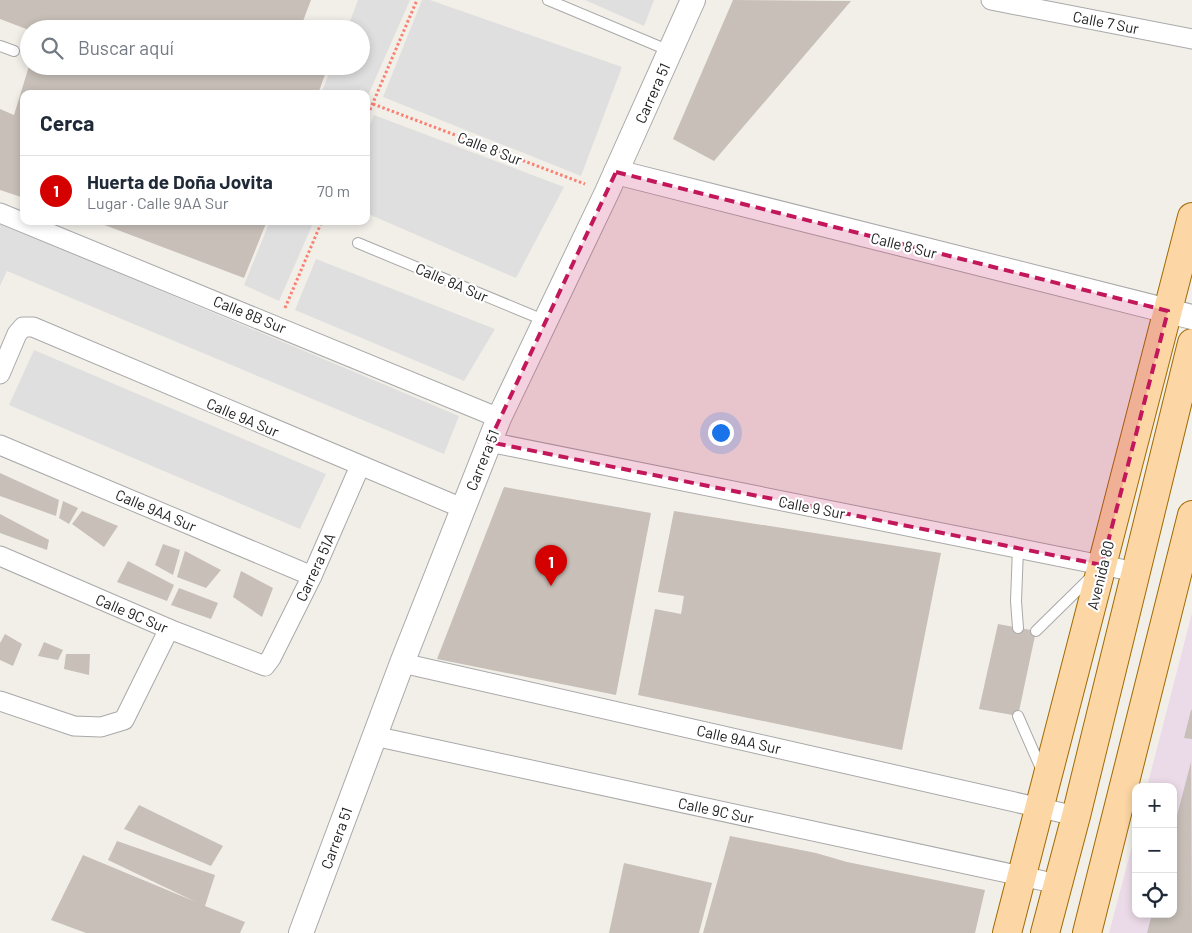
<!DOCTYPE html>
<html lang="es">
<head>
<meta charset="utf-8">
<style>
  :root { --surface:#fff; --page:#f2f2f3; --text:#1f2937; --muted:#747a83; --line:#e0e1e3; --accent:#d40000 }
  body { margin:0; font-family:Barlow,sans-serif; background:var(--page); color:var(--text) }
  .controls { position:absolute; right:15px; bottom:15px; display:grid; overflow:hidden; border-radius:10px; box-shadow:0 2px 8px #0003 }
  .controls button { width:45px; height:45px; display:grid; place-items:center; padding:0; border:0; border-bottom:1px solid var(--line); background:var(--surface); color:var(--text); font:25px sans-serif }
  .you { position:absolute; left:720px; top:432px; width:18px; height:18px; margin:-12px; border:4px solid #fff; border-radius:50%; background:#1a73e8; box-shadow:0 0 0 8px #1a73e833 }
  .badge { display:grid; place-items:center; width:32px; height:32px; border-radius:50%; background:var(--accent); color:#fff; font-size:16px; font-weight:700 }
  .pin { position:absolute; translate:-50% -41px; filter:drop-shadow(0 1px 2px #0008) }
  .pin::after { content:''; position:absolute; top:26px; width:18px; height:15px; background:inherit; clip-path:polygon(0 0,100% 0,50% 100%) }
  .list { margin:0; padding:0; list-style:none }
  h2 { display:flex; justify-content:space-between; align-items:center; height:65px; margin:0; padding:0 20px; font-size:21px }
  h2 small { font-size:16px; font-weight:400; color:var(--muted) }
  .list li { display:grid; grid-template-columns:32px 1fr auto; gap:15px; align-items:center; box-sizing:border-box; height:70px; padding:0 20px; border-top:1px solid var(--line) }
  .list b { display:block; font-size:19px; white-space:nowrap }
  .list p { margin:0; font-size:16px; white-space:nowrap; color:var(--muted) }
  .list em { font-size:16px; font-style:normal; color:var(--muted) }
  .icon { flex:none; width:28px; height:28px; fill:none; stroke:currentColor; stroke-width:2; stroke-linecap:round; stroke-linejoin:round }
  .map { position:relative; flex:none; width:1192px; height:933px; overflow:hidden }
  .search { position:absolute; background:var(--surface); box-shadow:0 2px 8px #0003; left:20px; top:20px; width:350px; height:55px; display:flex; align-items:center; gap:12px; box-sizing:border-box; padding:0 18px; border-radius:28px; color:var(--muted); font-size:19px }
  .panel { position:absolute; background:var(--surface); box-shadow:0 2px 8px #0003; left:20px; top:90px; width:350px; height:135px; border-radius:10px }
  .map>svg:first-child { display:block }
</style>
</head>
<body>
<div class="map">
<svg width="1192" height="933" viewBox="0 0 1192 933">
  <rect width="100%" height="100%" fill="#f2efe9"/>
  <g fill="#e0dfdf">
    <path d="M 358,0 L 410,0 L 366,100 L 366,94 L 321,94 L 332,66 L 361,66 L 361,29 L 347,29 Z"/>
    <path d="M 422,0 L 430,0 L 622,67 L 581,176 L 383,97 Z"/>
    <path d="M 585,0 L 654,0 L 644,26 Z"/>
    <path d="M 374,115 L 564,187 L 516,278 L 366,213 L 366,134 Z"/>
    <path d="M 270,221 L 314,221 L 279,301 L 244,285 Z"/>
    <path d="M 0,223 L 459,416 L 444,454 L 7,271 L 0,286 Z"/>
    <path d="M 316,259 L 495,329 L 464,381 L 295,310 Z"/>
    <path d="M 34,350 L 326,474 L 300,529 L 9,405 Z"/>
  </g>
  <path fill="#ebdbe8" d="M 1192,613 L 1192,933 L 1109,933 L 1136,831 L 1136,914 L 1173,914 L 1173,787 L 1147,787 Z"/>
  <g fill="#c7bfb8">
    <path d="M 0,0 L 311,0 L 300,29 L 29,30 L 0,19 Z"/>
    <path d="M 733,0 L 851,1 L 714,161 L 673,139 Z"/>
    <path d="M 29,66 L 328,66 L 318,94 L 24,94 L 24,198 L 0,190 L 0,109 L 14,115 Z"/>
    <path d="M 94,221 L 267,221 L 244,278 Z"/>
    <path d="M 0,473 L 59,500 L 56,516 L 0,496 Z"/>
    <path d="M 504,487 L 651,513 L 616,695 L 437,659 Z"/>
    <path d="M 63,501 L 78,508 L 69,524 L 59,518 Z"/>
    <path d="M 82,511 L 118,526 L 104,547 L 72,524 Z"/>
    <path d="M 674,511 L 941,553 L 902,750 L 638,695 L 655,609 L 681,614 L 684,596 L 658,592 Z"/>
    <path d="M 0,514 L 49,540 L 47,550 L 0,533 Z"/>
    <path d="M 163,544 L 180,550 L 173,575 L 155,565 Z"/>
    <path d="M 185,551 L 221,570 L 206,588 L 177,577 Z"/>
    <path d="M 128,561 L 174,585 L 167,601 L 117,582 Z"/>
    <path d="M 241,571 L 273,588 L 262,617 L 233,597 Z"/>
    <path d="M 179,588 L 218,603 L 211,619 L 171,605 Z"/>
    <path d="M 998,624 L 1036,631 L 1018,716 L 979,709 Z"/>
    <path d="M 5,634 L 22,644 L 13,666 L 0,660 L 0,643 Z"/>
    <path d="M 44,642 L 63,650 L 58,660 L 38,656 Z"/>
    <path d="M 66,654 L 90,654 L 89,675 L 64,669 Z"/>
    <path d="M 1191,710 L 1192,710 L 1192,739 L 1184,738 Z"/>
    <path d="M 1191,762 L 1192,933 L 1147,933 L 1152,914 L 1173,914 L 1173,831 Z"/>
    <path d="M 139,805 L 223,846 L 211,866 L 124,829 Z"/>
    <path d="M 730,836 L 816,853 L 847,862 L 985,890 L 975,933 L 703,933 Z"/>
    <path d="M 117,841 L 215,875 L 205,906 L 245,922 L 240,933 L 86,933 L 51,920 L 83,855 L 196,902 L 108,860 Z"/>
    <path d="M 624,863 L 712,883 L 699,933 L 609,933 Z"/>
  </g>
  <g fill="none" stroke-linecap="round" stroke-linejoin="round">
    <g stroke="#a9a9a9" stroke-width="12">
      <g id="service">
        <path d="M 548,0 L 670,51"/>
        <path d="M 0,46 L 14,51"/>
        <path d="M 358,243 L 546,321"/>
        <path d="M 1018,548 L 1016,601 L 1018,628"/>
        <path d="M 1036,631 L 1093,575"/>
        <path d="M 1018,716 L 1043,773"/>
      </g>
    </g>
    <g stroke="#a9a9a9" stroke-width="21">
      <g id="minor">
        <path d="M 991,0 L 1192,39"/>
        <path d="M 0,213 L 499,418"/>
        <path d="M 0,374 L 17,334 L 23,327 L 33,327 L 462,508"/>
        <path d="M 489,442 L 1136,572"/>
        <path d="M 0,445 L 312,576"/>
        <path d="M 0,556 L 169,629 L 265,666 L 271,658 L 312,576 L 360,466"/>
        <path d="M 402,663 L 1076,816"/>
        <path d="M 0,701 L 74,726 L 101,727 L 124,720 L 169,629"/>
        <path d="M 374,736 L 1058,884"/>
      </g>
    </g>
    <g stroke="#a9a9a9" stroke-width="26">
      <g id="tertiary">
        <path d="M 616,172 L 1192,317"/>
        <path d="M 301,933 L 402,663 L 499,418 L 607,192 L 693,0"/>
      </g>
    </g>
    <g stroke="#a06b00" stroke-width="30">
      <g id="primary">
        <path d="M 1007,933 L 1192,217"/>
        <path d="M 1045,933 L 1076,816 L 1192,343"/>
        <path d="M 1087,933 L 1192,515"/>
      </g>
    </g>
    <g stroke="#fa8072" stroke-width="3" stroke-dasharray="2.5 2.5" stroke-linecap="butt">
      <path d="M 373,104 L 585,184"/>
      <path d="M 366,119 L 417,0"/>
      <path d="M 285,308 L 322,221"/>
    </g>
    <use href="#service" stroke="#fff" stroke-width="10"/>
    <use href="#minor" stroke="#fff" stroke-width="19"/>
    <use href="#tertiary" stroke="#fff" stroke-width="24"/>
    <use href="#primary" stroke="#fcd6a4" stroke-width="28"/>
  </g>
  <path fill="#c2185b" fill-opacity="0.2" stroke="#c2185b" stroke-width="4" stroke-dasharray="10 6" stroke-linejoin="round" d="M 616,172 L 1168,311 L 1102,565 L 489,442 Z"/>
  <g text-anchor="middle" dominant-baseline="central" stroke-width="4.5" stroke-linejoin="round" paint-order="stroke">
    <g font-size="15" fill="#222" stroke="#fff">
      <text transform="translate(1106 22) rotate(11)">Calle 7 Sur</text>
      <text transform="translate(652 93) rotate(-66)">Carrera 51</text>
      <text transform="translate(490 148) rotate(21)">Calle 8 Sur</text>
      <text transform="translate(904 245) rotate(14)">Calle 8 Sur</text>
      <text transform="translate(452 282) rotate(23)">Calle 8A Sur</text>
      <text transform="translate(250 314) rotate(22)">Calle 8B Sur</text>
      <text transform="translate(243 417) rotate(23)">Calle 9A Sur</text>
      <text transform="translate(482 460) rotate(-68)">Carrera 51</text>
      <text transform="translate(812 507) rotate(11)">Calle 9 Sur</text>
      <text transform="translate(156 510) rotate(23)">Calle 9AA Sur</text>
      <text transform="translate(315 567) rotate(-65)">Carrera 51A</text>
      <text transform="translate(1100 575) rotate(-76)">Avenida 80</text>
      <text transform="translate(132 613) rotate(23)">Calle 9C Sur</text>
      <text transform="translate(739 739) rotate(13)">Calle 9AA Sur</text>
      <text transform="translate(716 810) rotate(12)">Calle 9C Sur</text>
      <text transform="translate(336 838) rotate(-70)">Carrera 51</text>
    </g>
  </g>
</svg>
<div class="controls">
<button>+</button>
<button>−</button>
<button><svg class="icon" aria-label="locate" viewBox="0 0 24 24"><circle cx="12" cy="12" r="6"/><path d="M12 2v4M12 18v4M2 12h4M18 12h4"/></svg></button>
</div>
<div class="you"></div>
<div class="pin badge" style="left:551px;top:586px">1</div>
<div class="search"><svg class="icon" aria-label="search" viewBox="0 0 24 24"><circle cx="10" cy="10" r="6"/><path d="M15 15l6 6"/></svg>Buscar aquí</div>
<section class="panel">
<h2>Cerca<small></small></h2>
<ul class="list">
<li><span class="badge">1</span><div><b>Huerta de Doña Jovita</b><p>Lugar · Calle 9AA Sur</p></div><em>70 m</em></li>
</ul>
</section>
</div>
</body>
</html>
